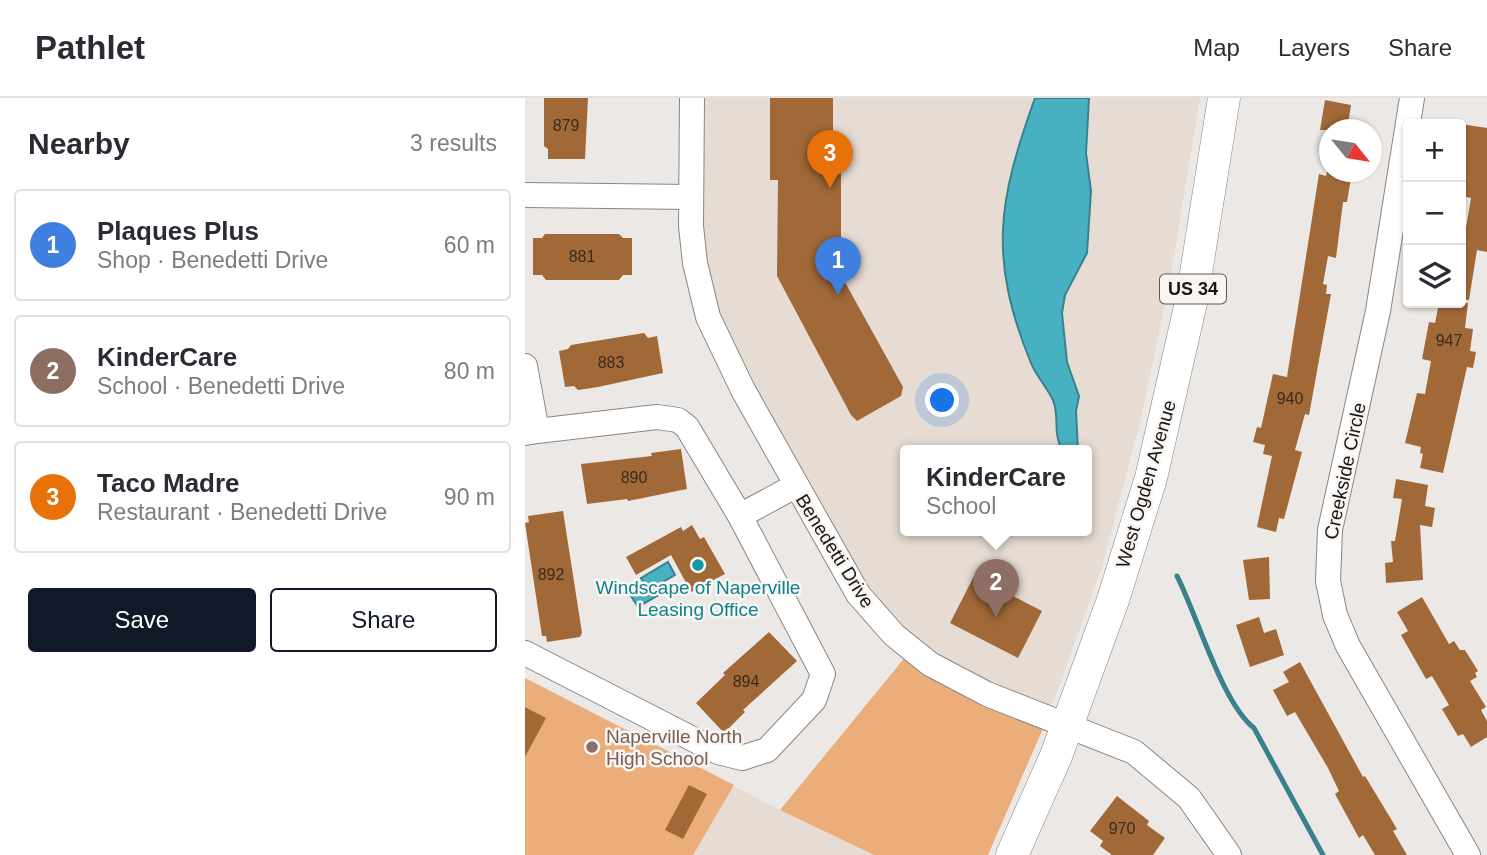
<!DOCTYPE html>
<html lang="en">
<head>
<meta charset="utf-8">
<style>
  :root { --surface:#fff; --page:#f2f2f3; --text:#2b2b33; --muted:#7c7c81; --line:#e1e1e2; --accent:#111827 }
  body { margin:0; font-family:Arial,sans-serif; background:var(--page); color:var(--text) }
  .controls { position:absolute; right:21px; top:21px; display:grid; overflow:hidden; border-radius:7px; box-shadow:0 2px 5px #0004 }
  .controls button { width:63px; height:63px; display:grid; place-items:center; padding:0; border:0; border-bottom:2px solid var(--line); background:var(--surface); color:var(--text); font:35px sans-serif }
  .compass { position:absolute; left:794px; top:21px; width:63px; height:63px; border-radius:50%; background:var(--surface); box-shadow:0 2px 5px #0004; rotate:120deg }
  .you { position:absolute; left:418px; top:303px; width:24px; height:24px; margin:-18px; border:5px solid #fff; border-radius:50%; background:#1a73e8; box-shadow:0 0 0 10px #1a73e833 }
  .badge { display:grid; place-items:center; width:46px; height:46px; border-radius:50%; background:var(--accent); color:#fff; font-size:23px; font-weight:700 }
  .pin { position:absolute; translate:-50% -58px; filter:drop-shadow(0 2px 4px #0008) }
  .pin::after { content:''; position:absolute; top:37px; width:24px; height:21px; background:inherit; clip-path:polygon(0 0,100% 0,50% 100%) }
  .popup { position:absolute; left:375px; top:347px; width:192px; height:91px; box-sizing:border-box; display:grid; place-content:center; border-radius:7px; background:var(--surface); filter:drop-shadow(0 2px 5px #0005); font-size:23px; white-space:nowrap; color:var(--muted) }
  .popup b { font-size:26px; color:var(--text) }
  .popup::after { content:''; position:absolute; left:50%; top:100%; margin-left:-14px; border:14px solid transparent; border-top-color:var(--surface) }
  .list { margin:0; padding:0; list-style:none }
  h2 { display:flex; justify-content:space-between; align-items:center; height:91px; margin:0; padding:0 28px; font-size:30px }
  h2 small { font-size:23px; font-weight:400; color:var(--muted) }
  .list li { display:grid; grid-template-columns:46px 1fr auto; gap:21px; align-items:center; box-sizing:border-box; height:112px; margin:0 14px 14px; padding:0 14px; border:2px solid var(--line); border-radius:7px }
  .list b { display:block; font-size:26px; white-space:nowrap }
  .list p { margin:0; font-size:23px; white-space:nowrap; color:var(--muted) }
  .list em { font-size:23px; font-style:normal; color:var(--muted) }
  .actions { display:flex; gap:14px; padding:21px 28px }
  .actions a { flex:1; padding:16px 0; border:2px solid var(--accent); border-radius:7px; text-align:center; font-size:24px; color:var(--accent) }
  .actions .main { background:var(--accent); color:#fff }
  .icon { flex:none; width:38px; height:38px; fill:none; stroke:currentColor; stroke-width:2; stroke-linecap:round; stroke-linejoin:round }
  .map { position:relative; flex:none; width:962px; height:757px; overflow:hidden }
  header { display:flex; align-items:center; gap:42px; box-sizing:border-box; height:98px; padding:0 35px; background:var(--surface); border-bottom:2px solid var(--line) }
  header strong { font-size:33px }
  nav { display:flex; gap:38px; margin-inline-start:auto; font-size:24px }
  main { display:flex }
  aside { flex:1; background:var(--surface) }
  .map>svg:first-child { display:block }
</style>
</head>
<body>
<header>
<strong>Pathlet</strong>
<nav><a>Map</a><a>Layers</a><a>Share</a></nav>
</header>
<main>
<aside>
<h2>Nearby<small>3 results</small></h2>
<ul class="list">
<li><span class="badge" style="background:#3f7fe0">1</span><div><b>Plaques Plus</b><p>Shop · Benedetti Drive</p></div><em>60 m</em></li>
<li><span class="badge" style="background:#8d6e63">2</span><div><b>KinderCare</b><p>School · Benedetti Drive</p></div><em>80 m</em></li>
<li><span class="badge" style="background:#e8710a">3</span><div><b>Taco Madre</b><p>Restaurant · Benedetti Drive</p></div><em>90 m</em></li>
</ul>
<div class="actions"><a class="main">Save</a><a>Share</a></div>
</aside>
<div class="map">
<svg width="962" height="757" viewBox="0 0 962 757">
  <rect width="100%" height="100%" fill="#ece8e5"/>
  <g fill="#e6dcd3" fill-rule="evenodd">
    <path d="M 167,0 L 675,0 L 646,176 L 617,316 L 577,469 L 523,619 L 482,604 L 355,523 L 181,213 ZM 380,353 L 562,353 L 562,433 L 380,433 Z"/>
    <path d="M 0,580 L 255,712 L 349,757 L 0,757 Z"/>
  </g>
  <g fill="#ebae7b">
    <path d="M 386,552 L 523,619 L 463,757 L 349,757 L 255,712 Z"/>
    <path d="M 0,580 L 209,687 L 168,757 L 0,757 Z"/>
  </g>
  <g fill="#48b1c1" stroke="#39828d" stroke-width="2">
    <path d="M 510,0 L 564,0 L 561,55 L 566,93 L 562,155 L 540,197 L 537,215 L 542,264 L 554,298 L 551,313 L 553,353 L 538,353 C 527,336 535,319 528,302 C 522,289 511,278 506,265 C 463,160 473,103 510,0 Z"/>
    <path d="M 143,464 L 150,477 L 133,487 L 137,495 L 113,509 L 106,498 L 121,489 L 116,480 Z"/>
  </g>
  <g fill="none" stroke-linecap="round" stroke-linejoin="round">
    <path stroke="#39828d" stroke-width="5" d="M 652,478 C 672,517 697,605 729,630 L 798,757"/>
  </g>
  <g fill="#a16937">
    <path d="M 19,0 L 63,0 L 60,61 L 23,61 L 23,51 L 19,48 Z"/>
    <path d="M 245,0 L 308,0 L 308,45 L 316,46 L 316,177 L 378,289 L 376,298 L 332,323 L 326,317 L 252,178 L 253,82 L 245,82 Z"/>
    <path d="M 800,2 L 826,7 L 822,32 L 795,32 Z"/>
    <path d="M 936,26 L 962,30 L 962,154 L 952,152 L 944,202 L 936,201 L 936,135 L 941,130 L 946,100 L 936,98 L 940,77 L 936,76 Z"/>
    <path d="M 802,74 L 827,74 L 822,104 L 818,104 L 811,160 L 803,158 L 798,186 L 802,187 L 801,196 L 806,196 L 784,317 L 780,316 L 770,352 L 777,354 L 759,421 L 754,420 L 751,434 L 732,429 L 747,358 L 738,356 L 740,347 L 728,344 L 732,329 L 736,330 L 748,276 L 762,279 L 794,76 L 801,78 Z"/>
    <path d="M 20,136 L 94,136 L 98,140 L 107,140 L 107,177 L 98,177 L 94,182 L 21,182 L 17,177 L 8,177 L 8,140 L 17,140 Z"/>
    <path d="M 914,205 L 943,205 L 940,230 L 948,231 L 945,253 L 951,254 L 948,270 L 942,269 L 918,375 L 895,370 L 898,356 L 895,355 L 896,349 L 880,345 L 892,295 L 900,296 L 906,263 L 897,261 L 904,224 L 910,225 Z"/>
    <path d="M 119,235 L 123,240 L 132,238 L 138,275 L 73,289 L 53,292 L 49,288 L 40,289 L 34,253 L 43,251 L 46,247 Z"/>
    <path d="M 156,351 L 162,391 L 103,403 L 102,401 L 62,406 L 56,366 L 127,358 L 126,355 Z"/>
    <path d="M 871,381 L 903,387 L 900,408 L 910,410 L 907,429 L 895,427 L 898,482 L 861,485 L 860,465 L 868,464 L 866,443 L 870,443 L 877,401 L 868,400 Z"/>
    <path d="M 38,413 L 57,535 L 55,539 L 22,544 L 21,538 L 17,538 L 0,425 L 4,424 L 3,418 Z"/>
    <path d="M 167,427 L 175,441 L 179,439 L 200,476 L 166,494 L 146,457 L 111,477 L 101,459 L 156,429 L 158,433 Z"/>
    <path d="M 744,459 L 745,501 L 724,502 L 718,462 Z"/>
    <path d="M 449,478 L 517,513 L 493,560 L 425,525 Z"/>
    <path d="M 897,499 L 924,546 L 929,543 L 935,552 L 940,552 L 953,573 L 950,575 L 952,579 L 945,583 L 961,609 L 956,612 L 962,623 L 962,639 L 946,649 L 938,636 L 933,638 L 917,611 L 924,607 L 907,578 L 901,581 L 876,537 L 883,533 L 872,514 Z"/>
    <path d="M 734,519 L 739,535 L 751,531 L 759,557 L 725,569 L 711,527 Z"/>
    <path d="M 244,534 L 272,563 L 218,612 L 220,614 L 199,635 L 171,605 L 200,577 L 198,575 Z"/>
    <path d="M 775,564 L 838,679 L 840,678 L 872,731 L 868,733 L 882,757 L 850,757 L 838,737 L 834,740 L 810,696 L 814,693 L 803,670 L 770,614 L 762,618 L 748,592 L 764,584 L 758,574 Z"/>
    <path d="M 0,609 L 21,620 L 0,659 Z"/>
    <path d="M 164,687 L 182,696 L 158,741 L 140,732 Z"/>
    <path d="M 592,698 L 624,723 L 622,727 L 640,740 L 628,757 L 587,757 L 575,748 L 578,743 L 565,733 Z"/>
  </g>
  <g fill="none" stroke-linecap="round" stroke-linejoin="round">
    <g stroke="#898582" stroke-width="26">
      <g id="minor">
        <path d="M 167,0 L 166,128 L 170,165 L 183,219 L 218,292 L 333,496 L 369,537 L 405,566 L 462,596 L 609,654 L 664,700 L 704,757"/>
        <path d="M 887,0 L 853,213 L 805,432 L 803,483 L 810,517 L 823,548 L 943,757"/>
        <path d="M 0,97 L 166,99"/>
        <path d="M 0,268 L 12,333 L 0,335"/>
        <path d="M 215,418 L 270,388"/>
        <path d="M 0,555 L 193,654 L 217,660 L 242,652 L 289,602 L 298,576 L 215,418 L 162,329 L 153,322 L 132,319 L 12,333"/>
      </g>
    </g>
    <g stroke="#898582" stroke-width="33">
      <path id="major" d="M 487,757 L 531,658 L 588,502 L 626,380 L 667,200 L 699,0"/>
    </g>
    <use href="#minor" stroke="#fff" stroke-width="24"/>
    <use href="#major" stroke="#fff" stroke-width="32"/>
  </g>
  <circle fill="#0f9aa8" stroke="#f9f5f2" stroke-width="2.5" cx="173" cy="467" r="7"/>
  <circle fill="#8d6e63" stroke="#f9f5f2" stroke-width="2.5" cx="67" cy="649" r="7"/>
  <g text-anchor="middle" dominant-baseline="central" stroke-width="5" stroke-linejoin="round" paint-order="stroke">
    <g font-size="16" fill="#3a2b1d">
      <text x="41" y="27">879</text>
      <text x="57" y="158">881</text>
      <text x="924" y="242">947</text>
      <text x="86" y="264">883</text>
      <text x="765" y="300">940</text>
      <text x="109" y="379">890</text>
      <text x="26" y="476">892</text>
      <text x="221" y="583">894</text>
      <text x="597" y="730">970</text>
    </g>
    <rect fill="#f9f5f2" stroke="#5b5957" stroke-width="2" x="635" y="176.5" width="66" height="29" rx="5"/>
    <g font-size="18" font-weight="bold" fill="#171614">
      <text x="668" y="191">US 34</text>
    </g>
    <g font-size="19" fill="#171614" stroke="#f9f5f2">
      <text transform="translate(820 373) rotate(-78)">Creekside Circle</text>
      <text transform="translate(621 386) rotate(-74)">West Ogden Avenue</text>
      <text transform="translate(310 453) rotate(58)">Benedetti Drive</text>
    </g>
    <g font-size="19" fill="#0d838f" stroke="#f9f5f2">
      <text x="173" y="489">Windscape of Naperville<tspan x="173" dy="22">Leasing Office</tspan></text>
    </g>
    <g font-size="19" fill="#785e54" stroke="#f9f5f2" text-anchor="start">
      <text x="81" y="638">Naperville North<tspan x="81" dy="22">High School</tspan></text>
    </g>
  </g>
</svg>
<div class="controls">
<button>+</button>
<button>−</button>
<button><svg class="icon" aria-label="layers" viewBox="0 0 24 24"><path d="M12 4l9 5-9 5-9-5zM3 14l9 5 9-5"/></svg></button>
</div>
<svg class="compass" viewBox="-18 -18 36 36"><path d="M0-13l5 13h-10z" fill="#e53935"/><path d="M0 13l5-13h-10z" fill="#7c7c81"/></svg>
<div class="you"></div>
<div class="pin badge" style="left:313px;top:197px;background:#3f7fe0">1</div>
<div class="pin badge" style="left:471px;top:519px;background:#8d6e63">2</div>
<div class="popup"><b>KinderCare</b>School</div>
<div class="pin badge" style="left:305px;top:90px;background:#e8710a">3</div>
</div>
</main>
</body>
</html>
